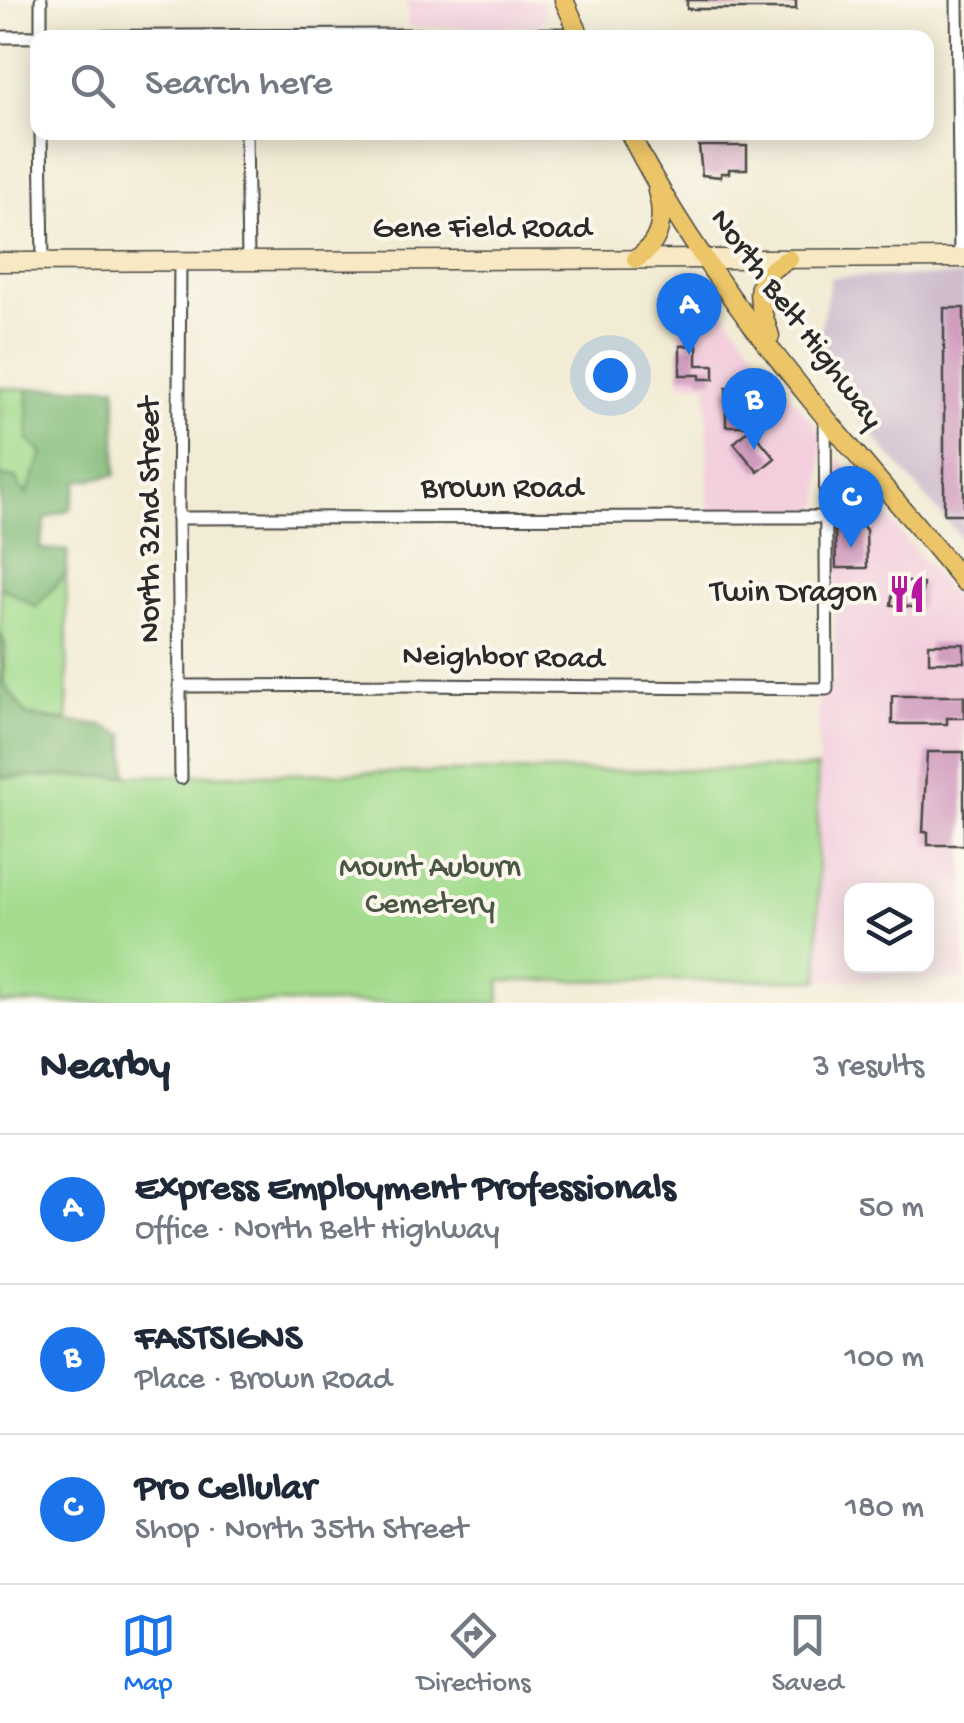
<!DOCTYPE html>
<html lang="en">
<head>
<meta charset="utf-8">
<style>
  :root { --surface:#fff; --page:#f2f2f3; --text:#1f2937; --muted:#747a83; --line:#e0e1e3; --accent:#1a73e8 }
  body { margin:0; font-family:"Gochi Hand",sans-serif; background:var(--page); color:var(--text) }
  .controls { position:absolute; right:30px; bottom:30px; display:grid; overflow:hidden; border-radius:20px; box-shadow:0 5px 25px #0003 }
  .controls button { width:90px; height:90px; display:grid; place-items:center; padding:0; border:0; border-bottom:2px solid var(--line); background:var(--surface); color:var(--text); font:50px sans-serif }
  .you { position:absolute; left:610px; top:375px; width:35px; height:35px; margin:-25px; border:8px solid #fff; border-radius:50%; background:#1a73e8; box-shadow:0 0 0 15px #1a73e833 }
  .badge { display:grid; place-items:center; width:65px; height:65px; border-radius:50%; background:var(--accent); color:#fff; font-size:32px; font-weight:700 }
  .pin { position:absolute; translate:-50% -82px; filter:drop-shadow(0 2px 5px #0008) }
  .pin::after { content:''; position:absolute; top:52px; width:35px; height:30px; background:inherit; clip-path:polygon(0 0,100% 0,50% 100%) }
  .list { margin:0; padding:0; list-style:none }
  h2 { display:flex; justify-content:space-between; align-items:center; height:130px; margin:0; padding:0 40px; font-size:42px }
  h2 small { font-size:32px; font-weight:400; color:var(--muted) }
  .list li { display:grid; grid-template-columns:65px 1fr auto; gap:30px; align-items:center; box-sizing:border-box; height:150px; padding:0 40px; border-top:2px solid var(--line) }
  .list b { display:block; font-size:38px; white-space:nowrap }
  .list p { margin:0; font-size:32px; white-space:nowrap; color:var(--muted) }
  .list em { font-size:32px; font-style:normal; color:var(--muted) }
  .icon { flex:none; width:55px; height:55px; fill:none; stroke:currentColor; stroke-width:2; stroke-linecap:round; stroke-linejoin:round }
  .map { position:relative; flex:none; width:964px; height:1003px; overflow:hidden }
  .search { position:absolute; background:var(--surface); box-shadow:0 5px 25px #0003; left:30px; right:30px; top:30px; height:110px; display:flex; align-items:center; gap:25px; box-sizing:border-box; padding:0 35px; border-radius:20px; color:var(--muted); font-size:38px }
  .sheet { height:580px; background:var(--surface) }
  nav { display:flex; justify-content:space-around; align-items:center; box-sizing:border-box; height:140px; border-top:2px solid var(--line); background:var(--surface); font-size:28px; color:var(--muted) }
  nav a { display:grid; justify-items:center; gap:5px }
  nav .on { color:var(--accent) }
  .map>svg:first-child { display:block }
</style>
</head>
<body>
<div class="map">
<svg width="964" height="1003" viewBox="0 0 964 1003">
  <rect width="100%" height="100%" fill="#fbf7ec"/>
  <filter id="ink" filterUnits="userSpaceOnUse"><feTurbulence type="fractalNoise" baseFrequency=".01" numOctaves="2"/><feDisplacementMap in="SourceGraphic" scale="20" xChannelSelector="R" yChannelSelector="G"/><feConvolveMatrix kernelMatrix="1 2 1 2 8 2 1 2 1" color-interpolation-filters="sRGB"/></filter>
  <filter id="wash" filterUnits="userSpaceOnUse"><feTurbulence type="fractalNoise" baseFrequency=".0048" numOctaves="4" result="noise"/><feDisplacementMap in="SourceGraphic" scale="40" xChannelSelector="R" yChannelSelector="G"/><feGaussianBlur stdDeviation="2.25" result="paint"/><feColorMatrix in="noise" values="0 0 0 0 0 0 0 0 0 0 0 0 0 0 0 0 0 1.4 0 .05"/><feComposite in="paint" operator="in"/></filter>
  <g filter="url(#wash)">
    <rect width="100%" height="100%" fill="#f2ecd5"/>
    <g fill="#f3cfde" fill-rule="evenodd">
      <path d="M 408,0 L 542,0 L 545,13 L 542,22 L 533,27 L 408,27 Z"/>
      <path d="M 472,133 L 605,133 L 609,140 L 472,141 Z"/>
      <path d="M 680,269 L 695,274 L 817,429 L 822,438 L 821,502 L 818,509 L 809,512 L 708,512 L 707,383 L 680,383 Z"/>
      <path d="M 837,457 L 964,609 L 964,980 L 819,980 L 818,697 L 834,679 ZM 852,891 L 926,891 L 926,966 L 852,966 Z"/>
    </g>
    <path fill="#cfbdce" d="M 964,276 L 964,542 L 813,365 L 831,277 Z"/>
    <g fill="#a3dc8e" stroke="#67845c" stroke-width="2.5">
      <path d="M 0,388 L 28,389 L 28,440 L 44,454 L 25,496 L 15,478 L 0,476 Z"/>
      <path d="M 66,574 L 68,720 L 27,716 L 2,682 L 5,645 L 0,632 L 1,586 L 36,607 Z"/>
      <path d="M 817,768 L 819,980 L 500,981 L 499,1003 L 0,1003 L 0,777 Z"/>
    </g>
    <g fill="#82bc79" stroke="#567452" stroke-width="2.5">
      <path d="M 116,386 L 116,475 L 78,481 L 70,509 L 46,518 L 40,549 L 68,551 L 66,574 L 36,607 L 2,587 L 0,591 L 0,476 L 15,478 L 26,495 L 43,454 L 28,440 L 28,389 Z"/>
      <path d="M 0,632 L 5,645 L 3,682 L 27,716 L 103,726 L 125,735 L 127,776 L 0,777 Z"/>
    </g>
    <g id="blocks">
      <g fill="#d19dbf">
        <rect x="687" y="0" width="109" height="9"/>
        <path d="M 699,146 L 747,146 L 747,169 L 729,169 L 729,173 L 721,173 L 721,177 L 702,175 Z"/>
        <rect x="944" y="308" width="20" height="206"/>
        <path d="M 697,345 L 697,365 L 714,365 L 714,379 L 700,379 L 700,375 L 680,375 L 680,346 Z"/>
        <rect x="726" y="388" width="23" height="38"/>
        <path d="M 750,428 L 775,458 L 758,472 L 734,443 Z"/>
        <path d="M 837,494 L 866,530 L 867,568 L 836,568 L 835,527 L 853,527 L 839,511 Z"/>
        <path d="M 894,580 L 923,584 L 920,608 L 891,605 Z"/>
        <rect x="929" y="644" width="35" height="18"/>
        <path d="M 892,696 L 964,696 L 964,718 L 947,718 L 947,724 L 892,724 Z"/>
        <path d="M 927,752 L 964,752 L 964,845 L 928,845 L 928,832 L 923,832 Z"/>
      </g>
    </g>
  </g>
  <g filter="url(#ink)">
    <use href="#blocks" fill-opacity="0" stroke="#494844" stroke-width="2.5"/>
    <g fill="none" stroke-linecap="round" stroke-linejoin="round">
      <g stroke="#494844" stroke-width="15">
        <g id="street">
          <path d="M 41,0 L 41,38"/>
          <path d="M 957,0 L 960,258"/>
          <path d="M 0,37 L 579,34"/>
          <path d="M 41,132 L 43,262"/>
          <path d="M 246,132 L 248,261"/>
          <path d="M 180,261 L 178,518 L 181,778"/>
          <path d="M 178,518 L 826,517"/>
          <path d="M 179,686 L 421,685 L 827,689 L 825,416"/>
        </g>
      </g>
      <g stroke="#494844" stroke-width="21">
        <path id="secondary" d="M 0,262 L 964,258"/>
      </g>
      <g stroke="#494844" stroke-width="21">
        <g id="primary">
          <path d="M 564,0 L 581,38"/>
          <path d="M 629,132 C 713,299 846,439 964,582"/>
          <path d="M 636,259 C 661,243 665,218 657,191"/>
          <path d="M 770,336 C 758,298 747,280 789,259"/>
        </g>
      </g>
      <use href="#street" stroke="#fff" stroke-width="11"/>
      <use href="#secondary" stroke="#f8e8c3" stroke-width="18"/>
      <use href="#primary" stroke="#edc569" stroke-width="18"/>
    </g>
  </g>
  <defs>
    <g id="restaurant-bare" transform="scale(3)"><path d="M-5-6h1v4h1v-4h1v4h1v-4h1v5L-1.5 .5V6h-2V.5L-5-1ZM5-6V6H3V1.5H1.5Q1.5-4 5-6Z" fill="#b5179e" stroke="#fbf7ec" stroke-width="2.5" paint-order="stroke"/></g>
  </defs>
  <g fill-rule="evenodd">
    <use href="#restaurant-bare" x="907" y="594"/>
  </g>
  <g text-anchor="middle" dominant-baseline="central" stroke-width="8" stroke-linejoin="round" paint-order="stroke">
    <g font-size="32" fill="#2b2b2b" stroke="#fbf7ec">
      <text x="482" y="230">Gene Field Road</text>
      <text transform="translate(795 320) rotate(53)">North Belt Highway</text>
      <text x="502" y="490">Brown Road</text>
      <text transform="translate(152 520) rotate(-90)">North 32nd Street</text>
      <text transform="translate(503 659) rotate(1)">Neighbor Road</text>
    </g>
    <g font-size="32" fill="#2b2b2b" stroke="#fbf7ec" text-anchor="end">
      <text x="877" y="594">Twin Dragon</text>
    </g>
    <g font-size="32" fill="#495744" stroke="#fbf7ec">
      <text x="430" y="869">Mount Auburn<tspan x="430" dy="37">Cemetery</tspan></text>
    </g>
  </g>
</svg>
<div class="controls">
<button><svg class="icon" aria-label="layers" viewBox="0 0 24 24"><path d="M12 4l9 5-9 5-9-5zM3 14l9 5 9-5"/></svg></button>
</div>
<div class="you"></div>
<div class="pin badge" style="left:689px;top:355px">A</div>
<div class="pin badge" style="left:754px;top:450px">B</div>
<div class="pin badge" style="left:851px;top:548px">C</div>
<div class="search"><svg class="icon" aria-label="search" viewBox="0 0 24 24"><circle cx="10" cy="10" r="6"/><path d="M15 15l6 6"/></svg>Search here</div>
</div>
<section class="sheet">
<h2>Nearby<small>3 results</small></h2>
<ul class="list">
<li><span class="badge">A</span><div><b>Express Employment Professionals</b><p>Office · North Belt Highway</p></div><em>50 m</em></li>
<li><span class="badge">B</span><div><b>FASTSIGNS</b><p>Place · Brown Road</p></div><em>100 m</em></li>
<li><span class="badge">C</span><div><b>Pro Cellular</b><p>Shop · North 35th Street</p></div><em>180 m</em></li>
</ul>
</section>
<nav>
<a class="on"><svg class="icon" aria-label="map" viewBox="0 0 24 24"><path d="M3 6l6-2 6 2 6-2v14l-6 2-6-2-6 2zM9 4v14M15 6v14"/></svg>Map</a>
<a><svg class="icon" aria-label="directions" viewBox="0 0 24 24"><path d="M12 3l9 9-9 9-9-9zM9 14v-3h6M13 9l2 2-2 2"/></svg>Directions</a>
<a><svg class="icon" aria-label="saved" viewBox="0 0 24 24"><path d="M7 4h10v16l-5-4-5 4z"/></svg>Saved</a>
</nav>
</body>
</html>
